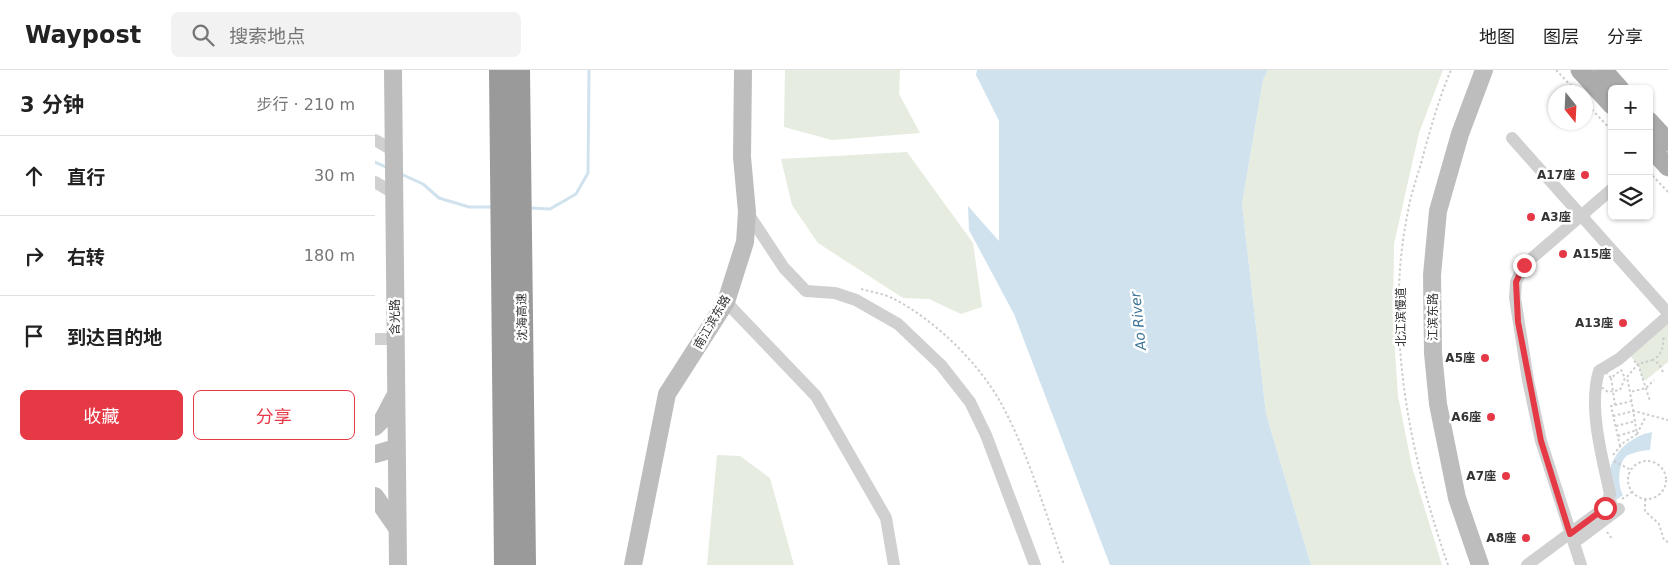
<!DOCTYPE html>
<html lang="zh">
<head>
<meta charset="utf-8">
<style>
  :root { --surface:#fff; --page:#f2f2f2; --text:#222; --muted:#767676; --line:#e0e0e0; --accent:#e63946 }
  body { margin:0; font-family:"DejaVu Sans","Noto Sans SC",sans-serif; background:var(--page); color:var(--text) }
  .controls { position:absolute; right:15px; top:15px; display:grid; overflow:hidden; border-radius:8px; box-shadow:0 1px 4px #0004 }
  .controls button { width:45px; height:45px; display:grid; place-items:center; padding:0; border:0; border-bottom:1px solid var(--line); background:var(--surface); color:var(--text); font:25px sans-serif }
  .compass { position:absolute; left:1173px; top:15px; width:45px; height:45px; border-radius:50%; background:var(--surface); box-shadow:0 1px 4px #0004; rotate:162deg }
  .stop { position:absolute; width:15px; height:15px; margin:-11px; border:4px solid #e63946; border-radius:50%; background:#fff }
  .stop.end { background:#e63946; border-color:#fff; box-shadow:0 1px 5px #0008 }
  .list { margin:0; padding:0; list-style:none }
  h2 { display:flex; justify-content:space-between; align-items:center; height:65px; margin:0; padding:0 20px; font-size:21px }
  h2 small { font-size:16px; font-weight:400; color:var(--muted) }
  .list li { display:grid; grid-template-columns:32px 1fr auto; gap:15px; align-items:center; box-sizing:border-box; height:80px; padding:0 20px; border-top:1px solid var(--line) }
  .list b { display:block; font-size:19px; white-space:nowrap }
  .list em { font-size:16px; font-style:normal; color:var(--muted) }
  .actions { display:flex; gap:10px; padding:15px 20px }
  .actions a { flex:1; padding:11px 0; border:1px solid var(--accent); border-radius:8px; text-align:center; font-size:18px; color:var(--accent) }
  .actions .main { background:var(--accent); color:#fff }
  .icon { flex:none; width:28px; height:28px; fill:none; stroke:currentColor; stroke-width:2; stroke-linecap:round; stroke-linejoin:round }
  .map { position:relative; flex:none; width:1293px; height:495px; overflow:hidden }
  header { display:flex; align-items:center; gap:30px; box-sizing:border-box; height:70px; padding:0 25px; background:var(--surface); border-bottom:1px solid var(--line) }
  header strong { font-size:24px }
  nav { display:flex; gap:28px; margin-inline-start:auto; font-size:18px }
  .search { width:350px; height:45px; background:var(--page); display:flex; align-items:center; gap:12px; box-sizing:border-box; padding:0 18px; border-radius:8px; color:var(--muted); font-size:19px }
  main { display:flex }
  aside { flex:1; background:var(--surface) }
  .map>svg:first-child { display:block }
</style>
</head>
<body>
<header>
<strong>Waypost</strong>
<div class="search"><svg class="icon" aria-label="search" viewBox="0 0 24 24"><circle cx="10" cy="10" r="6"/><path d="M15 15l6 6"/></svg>搜索地点</div>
<nav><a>地图</a><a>图层</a><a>分享</a></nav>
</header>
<main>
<aside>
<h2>3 分钟<small>步行 · 210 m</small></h2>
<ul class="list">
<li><svg class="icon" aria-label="ahead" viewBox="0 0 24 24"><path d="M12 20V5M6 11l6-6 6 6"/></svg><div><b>直行</b></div><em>30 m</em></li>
<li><svg class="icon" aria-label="right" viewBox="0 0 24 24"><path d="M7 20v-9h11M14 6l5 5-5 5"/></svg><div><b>右转</b></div><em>180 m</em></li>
<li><svg class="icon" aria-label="arrive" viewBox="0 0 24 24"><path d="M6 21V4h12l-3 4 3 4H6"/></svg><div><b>到达目的地</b></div></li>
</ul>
<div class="actions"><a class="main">收藏</a><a>分享</a></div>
</aside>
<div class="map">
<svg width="1293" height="495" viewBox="0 0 1293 495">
  <rect width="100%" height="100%" fill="#fff"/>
  <g fill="#e6ecdf">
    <path d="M 410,0 L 525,0 L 524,24 L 545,63 L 457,70 L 409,57 Z"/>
    <path d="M 893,0 L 1068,0 L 1044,63 L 1019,174 L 1018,252 L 1023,326 L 1037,397 L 1067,495 L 936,495 L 891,344 L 867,134 L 888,10 Z"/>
    <path d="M 532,82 L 598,173 L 607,237 L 586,244 L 554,229 L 528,228 L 443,173 L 417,135 L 406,89 Z"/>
    <path d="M 1293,252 L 1293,292 L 1271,310 L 1268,310 L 1263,294 L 1254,285 Z"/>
    <path d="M 342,385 L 365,386 L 395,408 L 419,495 L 332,495 Z"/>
  </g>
  <g fill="#cfe2ee">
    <path d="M 602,0 L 893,0 L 888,10 L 867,134 L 891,344 L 936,495 L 735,495 L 639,244 L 594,160 L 593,136 L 624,171 L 624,51 L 601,5 Z"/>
    <path d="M 1277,362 L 1275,380 C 1268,380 1258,383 1253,385 C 1243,390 1242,415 1248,425 L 1241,430 C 1222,400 1246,368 1277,362 Z"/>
  </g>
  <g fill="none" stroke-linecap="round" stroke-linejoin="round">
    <g stroke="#cfe2ee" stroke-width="3">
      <path d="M 0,92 L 13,98"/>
      <path d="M 26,104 L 48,114 L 64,128 L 94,137 L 118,137"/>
      <path d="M 155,138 L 175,139 L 201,124 L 213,103 L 214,0"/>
    </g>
    <g stroke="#cdcdcd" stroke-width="2" stroke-dasharray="2.5 2.5" stroke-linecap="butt">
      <path d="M 1181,0 L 1202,22"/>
      <path d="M 1210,32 L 1237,61"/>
      <path d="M 1274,102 L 1293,122"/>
      <path d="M 486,219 C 497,222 510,224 519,229 C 560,250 605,294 627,335 C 654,385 670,442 689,495"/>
      <path d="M 1278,290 L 1263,294 L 1252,307 L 1255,322 L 1271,318 L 1279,310"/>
      <path d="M 1259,291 L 1263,294 L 1275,331"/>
      <path d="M 1228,298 L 1236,308 L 1246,300 L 1250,308 L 1245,320 L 1233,322 L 1226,317 L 1223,310 Z"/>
      <path d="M 1288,302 L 1284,294 L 1278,290 C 1289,283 1287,277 1289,266"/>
      <path d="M 1236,308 L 1240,335"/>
      <path d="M 1238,346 L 1259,341 L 1293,350"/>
      <path d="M 1241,356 L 1261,351"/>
      <path d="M 1262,364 L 1271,346"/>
      <path d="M 1243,366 L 1262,360"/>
      <path d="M 1245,376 L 1236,336 L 1257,331"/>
      <path d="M 1238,385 L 1248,373 L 1262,364 L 1255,322"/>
      <circle cx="1272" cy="410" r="19"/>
      <path d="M 1239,391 L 1256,400"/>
      <path d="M 1247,429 L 1257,422"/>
      <path d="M 1270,429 L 1270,441 L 1284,454 L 1289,470 L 1293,472"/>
      <path d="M 1232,462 L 1238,470"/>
      <path d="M 1073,495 C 1034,383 1009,259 1033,141 C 1036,123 1043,105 1048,86 C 1056,57 1064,28 1076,0"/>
    </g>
    <g stroke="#d0d0d0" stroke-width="12">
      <path d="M 1137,68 L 1293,243"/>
      <path d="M 0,70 L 19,81"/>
      <path d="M 0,112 L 20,124"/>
      <path d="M 372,142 L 409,198 L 431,221 L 460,223 L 481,230 L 523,254 L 566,295 L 595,332 L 611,365 L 660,495"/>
      <path d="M 351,232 L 441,326 L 511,448 L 519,495"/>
      <path d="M 0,269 L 20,269"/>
      <path d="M 1230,438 L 1235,424 C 1227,386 1213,338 1224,301 L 1244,289 L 1293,246"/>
      <path d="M 1204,469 L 1244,439"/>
      <path d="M 1152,495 L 1236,433"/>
      <path d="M 1206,495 L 1166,371 L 1153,310 L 1140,228 L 1141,212 L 1149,195 L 1237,119"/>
    </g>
    <g stroke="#bdbdbd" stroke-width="18">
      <path d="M 18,0 L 23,495"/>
      <path d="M 0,357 L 8,349 L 19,328"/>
      <path d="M 0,384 L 21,378"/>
      <path d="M 0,426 L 22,458"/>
      <path d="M 258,495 L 292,324 L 351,232 L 370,172 L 372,142 L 367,87 L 368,0"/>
      <path d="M 1105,495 L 1082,428 L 1063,334 L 1058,283 L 1057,205 L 1063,141 L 1085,64 L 1109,0"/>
    </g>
    <g stroke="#ababab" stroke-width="19">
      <path d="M 1205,0 L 1237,35"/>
      <path d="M 1228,0 L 1245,19"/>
      <path d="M 1274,51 L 1293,72"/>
      <path d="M 1274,76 L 1293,97"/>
    </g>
    <g stroke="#9a9a9a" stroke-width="22">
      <path d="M 125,0 L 130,495"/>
      <path d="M 144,0 L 150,495"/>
    </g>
  </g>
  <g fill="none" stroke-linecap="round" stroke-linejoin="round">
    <path stroke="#e63946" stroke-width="6" d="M 1149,195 L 1141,212 L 1143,252 L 1166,371 L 1195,464 L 1230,438"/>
  </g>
  <g fill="#e63946" stroke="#fff" stroke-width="2">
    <circle cx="1210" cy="105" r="5"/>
    <circle cx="1156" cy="147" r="5"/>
    <circle cx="1188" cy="184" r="5"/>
    <circle cx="1248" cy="253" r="5"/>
    <circle cx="1110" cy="288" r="5"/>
    <circle cx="1116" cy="347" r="5"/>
    <circle cx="1131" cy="406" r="5"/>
    <circle cx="1151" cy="468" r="5"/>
  </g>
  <g text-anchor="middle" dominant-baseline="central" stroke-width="5" stroke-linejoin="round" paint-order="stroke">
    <g font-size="12" font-weight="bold" fill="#333" stroke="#fff" text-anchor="end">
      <text x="1200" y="105">A17座</text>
      <text x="1166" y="147" text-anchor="start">A3座</text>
      <text x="1198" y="184" text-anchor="start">A15座</text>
      <text x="1238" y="253">A13座</text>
      <text x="1100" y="288">A5座</text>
      <text x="1106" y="347">A6座</text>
      <text x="1121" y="406">A7座</text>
      <text x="1141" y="468">A8座</text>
    </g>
    <g font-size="12" fill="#333" stroke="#fff">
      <text transform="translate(20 247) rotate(-90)">含光路</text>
      <text transform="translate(147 247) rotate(-91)">沈海高速</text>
      <text transform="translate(1026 247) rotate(-90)">北江滨慢道</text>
      <text transform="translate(1058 247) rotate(-90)">江滨东路</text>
      <text transform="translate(337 252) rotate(-60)">南江滨东路</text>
    </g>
    <g font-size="14" font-style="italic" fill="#3f7597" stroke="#fff">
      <text transform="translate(763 251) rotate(-96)">Ao River</text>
    </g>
  </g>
</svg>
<div class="controls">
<button>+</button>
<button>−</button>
<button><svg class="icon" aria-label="layers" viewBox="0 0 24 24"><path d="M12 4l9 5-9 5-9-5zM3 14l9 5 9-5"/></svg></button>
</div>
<svg class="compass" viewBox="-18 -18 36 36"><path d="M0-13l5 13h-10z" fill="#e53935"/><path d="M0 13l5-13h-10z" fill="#767676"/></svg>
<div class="stop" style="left:1230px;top:438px"></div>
<div class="stop end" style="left:1149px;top:195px"></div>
</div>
</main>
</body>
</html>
